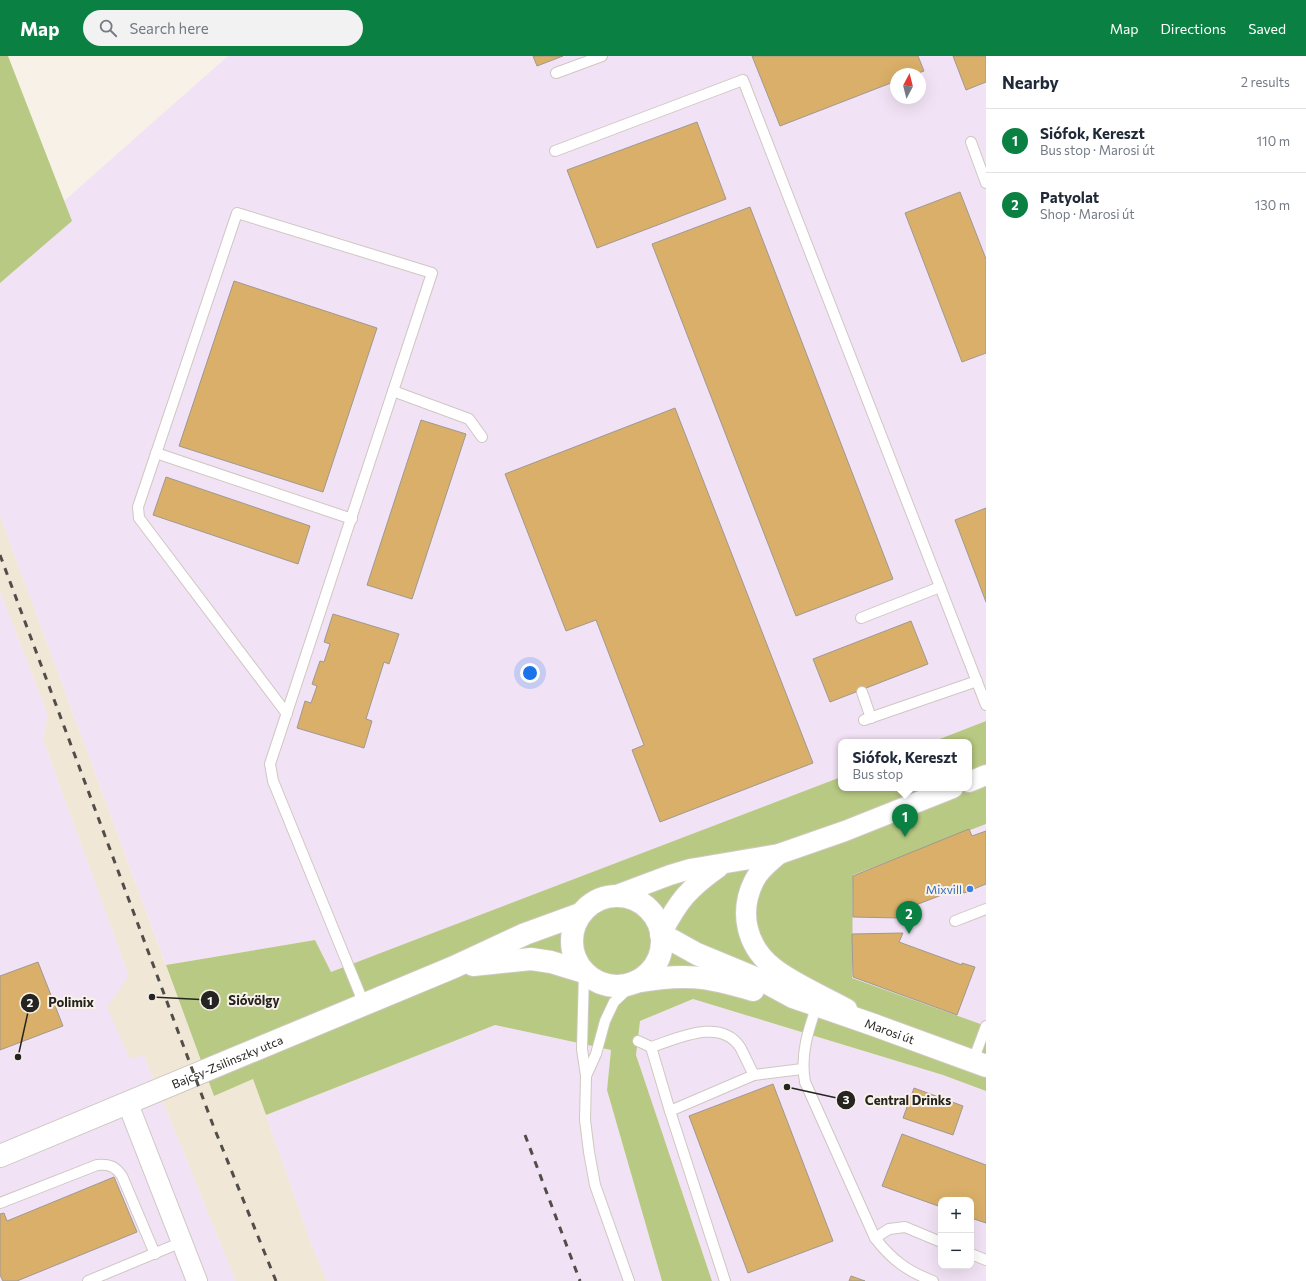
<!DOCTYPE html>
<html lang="en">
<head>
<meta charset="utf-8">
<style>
  :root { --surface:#fff; --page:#f2f2f3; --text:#1f2937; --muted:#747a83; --line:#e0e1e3; --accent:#0b8043 }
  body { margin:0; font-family:Commissioner,sans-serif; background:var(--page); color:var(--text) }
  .controls { position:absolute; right:12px; bottom:12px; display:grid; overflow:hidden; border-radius:8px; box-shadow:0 4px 16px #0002 }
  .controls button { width:36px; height:36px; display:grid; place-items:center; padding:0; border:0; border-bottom:1px solid var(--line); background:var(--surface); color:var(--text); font:20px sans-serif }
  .compass { position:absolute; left:890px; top:12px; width:36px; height:36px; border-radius:50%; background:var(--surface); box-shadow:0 4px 16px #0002; rotate:7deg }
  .you { position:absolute; left:530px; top:617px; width:14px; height:14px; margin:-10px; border:3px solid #fff; border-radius:50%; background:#1a73e8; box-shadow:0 0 0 6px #1a73e833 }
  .badge { display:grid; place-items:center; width:26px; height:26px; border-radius:50%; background:var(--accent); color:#fff; font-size:13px; font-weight:700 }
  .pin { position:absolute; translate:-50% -33px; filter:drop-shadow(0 1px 2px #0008) }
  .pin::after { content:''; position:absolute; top:21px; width:14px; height:12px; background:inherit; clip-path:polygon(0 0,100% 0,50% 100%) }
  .popup { position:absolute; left:838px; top:683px; width:134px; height:52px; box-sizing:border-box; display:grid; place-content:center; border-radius:8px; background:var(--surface); filter:drop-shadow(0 1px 3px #0005); font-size:13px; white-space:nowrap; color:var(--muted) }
  .popup b { font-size:15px; color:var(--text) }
  .popup::after { content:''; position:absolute; left:50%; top:100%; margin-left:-8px; border:8px solid transparent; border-top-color:var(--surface) }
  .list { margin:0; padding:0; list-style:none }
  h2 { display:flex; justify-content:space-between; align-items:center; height:52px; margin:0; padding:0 16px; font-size:17px }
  h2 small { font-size:13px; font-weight:400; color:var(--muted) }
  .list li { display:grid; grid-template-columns:26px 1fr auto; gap:12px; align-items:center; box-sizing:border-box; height:64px; padding:0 16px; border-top:1px solid var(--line) }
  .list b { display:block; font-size:15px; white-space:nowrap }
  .list p { margin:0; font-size:13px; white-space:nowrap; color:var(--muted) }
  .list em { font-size:13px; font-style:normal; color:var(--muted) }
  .icon { flex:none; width:22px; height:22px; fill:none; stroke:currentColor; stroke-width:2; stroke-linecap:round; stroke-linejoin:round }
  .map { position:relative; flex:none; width:986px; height:1225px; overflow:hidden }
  header { display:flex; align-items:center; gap:24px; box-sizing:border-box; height:56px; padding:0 20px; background:var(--accent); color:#fff }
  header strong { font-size:19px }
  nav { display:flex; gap:22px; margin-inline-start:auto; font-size:14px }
  .search { width:280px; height:36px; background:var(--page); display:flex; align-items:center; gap:10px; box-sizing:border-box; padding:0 14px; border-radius:22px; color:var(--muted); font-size:15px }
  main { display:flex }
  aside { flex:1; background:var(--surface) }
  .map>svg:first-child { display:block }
</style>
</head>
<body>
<header>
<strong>Map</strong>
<div class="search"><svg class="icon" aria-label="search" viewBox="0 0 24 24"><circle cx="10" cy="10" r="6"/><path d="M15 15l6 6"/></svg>Search here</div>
<nav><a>Map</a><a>Directions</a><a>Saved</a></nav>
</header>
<main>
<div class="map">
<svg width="986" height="1225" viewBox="0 0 986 1225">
  <rect width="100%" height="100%" fill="#f7f1e8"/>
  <g fill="#f2e2f5" fill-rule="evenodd">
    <path d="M 228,0 L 986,0 L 986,665 L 932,686 L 841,686 L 841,721 L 330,917 L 315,884 L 166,909 L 0,460 L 0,227 L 72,165 L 64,145 ZM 896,18 L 920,18 L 920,42 L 896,42 Z"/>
    <path d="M 0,535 L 48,659 L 43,683 L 129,920 L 144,999 L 236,1225 L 0,1225 Z"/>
    <path d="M 986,768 L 986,970 L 852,922 L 852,819 Z"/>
    <path d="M 693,943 L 943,1019 L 986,1035 L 986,1225 L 712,1225 L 636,999 L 640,965 ZM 941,1144 L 971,1144 L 971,1210 L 941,1210 Z"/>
    <path d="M 495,969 L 611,994 L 607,1034 L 662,1225 L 327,1225 L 312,1190 L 266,1059 Z"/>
  </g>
  <path fill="#f1e7d7" d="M 0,460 L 214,1040 L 253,1023 L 312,1190 L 327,1225 L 236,1225 L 144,999 L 130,1003 L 107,951 L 129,920 L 43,683 L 48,659 L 0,535 Z"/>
  <g fill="#b7c982">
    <path d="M 0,0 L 8,0 L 72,165 L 0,227 Z"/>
    <path d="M 986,665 L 986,768 L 853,819 L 852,922 L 986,970 L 986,1035 L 943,1019 L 693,943 L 640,965 L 636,999 L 712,1225 L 662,1225 L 607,1034 L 611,994 L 495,969 L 266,1059 L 253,1023 L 214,1040 L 166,909 L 315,884 L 331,916 L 841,721 L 841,732 L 969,732 L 969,686 L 932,686 Z"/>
  </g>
  <g fill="#d9af69" stroke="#9f9991">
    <path d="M 533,0 L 563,0 L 537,10 Z"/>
    <path d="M 752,0 L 918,0 L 924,15 L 915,18 L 896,18 L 896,25 L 780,70 Z"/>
    <path d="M 953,0 L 986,0 L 986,26 L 966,34 Z"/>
    <path d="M 697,66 L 726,143 L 597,192 L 567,114 Z"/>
    <path d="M 960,136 L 986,203 L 986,297 L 962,306 L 905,157 Z"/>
    <path d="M 750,151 L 893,523 L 796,560 L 652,188 Z"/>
    <path d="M 234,225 L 377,272 L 323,436 L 179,390 Z"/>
    <path d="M 675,352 L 813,707 L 660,766 L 632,694 L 644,689 L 596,564 L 566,575 L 505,418 Z"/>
    <path d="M 421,364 L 466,378 L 412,543 L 367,529 Z"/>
    <path d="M 166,421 L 310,470 L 298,508 L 153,459 Z"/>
    <path d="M 986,452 L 986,546 L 955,464 Z"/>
    <path d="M 333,558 L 399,578 L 389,608 L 384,606 L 366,663 L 372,665 L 364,692 L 297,672 L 305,645 L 311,647 L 317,630 L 312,628 L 320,605 L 324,606 L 330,588 L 324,586 Z"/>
    <path d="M 911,565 L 928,608 L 830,646 L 813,603 Z"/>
    <path d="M 969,773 L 972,780 L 986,775 L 986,828 L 964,837 L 960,832 L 900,855 L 900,862 L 853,861 L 853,820 Z"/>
    <path d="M 903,877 L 899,886 L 962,909 L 962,907 L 975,911 L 957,959 L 853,921 L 852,878 Z"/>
    <path d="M 38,906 L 63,970 L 0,994 L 0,920 Z"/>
    <path d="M 773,1028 L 833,1185 L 748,1217 L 689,1060 Z"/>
    <path d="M 914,1032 L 963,1050 L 953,1079 L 903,1062 Z"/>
    <path d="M 902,1078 L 986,1109 L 986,1167 L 971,1162 L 971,1144 L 941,1144 L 941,1151 L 882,1130 Z"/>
    <path d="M 114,1121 L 137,1176 L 17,1225 L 3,1225 L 0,1219 L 0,1158 L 4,1157 L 7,1165 Z"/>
    <path d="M 851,1220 L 865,1225 L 849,1225 Z"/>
  </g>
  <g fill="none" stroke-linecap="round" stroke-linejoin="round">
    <g stroke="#cec8c0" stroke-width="12">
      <g id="service">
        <path d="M 556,17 L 602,0"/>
        <path d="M 971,86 L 986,127"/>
        <path d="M 555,95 L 743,24 L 986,649"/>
        <path d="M 393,335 L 469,363 L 482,381"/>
        <path d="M 156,397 L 352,463"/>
        <path d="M 861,562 L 940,531"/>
        <path d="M 862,636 L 871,662"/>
        <path d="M 287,658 L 139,462 L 138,451 L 237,157 L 432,217 L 270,708 L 273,725 L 364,948"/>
        <path d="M 864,664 L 977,625"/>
        <path d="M 955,865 L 986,853"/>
        <path d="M 584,916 L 582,993 L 586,1020 L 585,1064 L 589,1096 L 595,1129 L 629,1225"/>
        <path d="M 817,949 C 808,975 800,999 805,1026 L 875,1182 C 892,1204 907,1215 933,1225"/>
        <path d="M 638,985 L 651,991 C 677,983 720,961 740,991 C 745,1000 749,1010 754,1019"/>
        <path d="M 651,991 L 670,1055"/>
        <path d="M 973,1005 L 986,970"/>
        <path d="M 586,1020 L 596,998 L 605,965 L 614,946 L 634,927"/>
        <path d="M 0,1147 L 97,1109 C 109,1108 115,1110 122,1120 L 155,1198"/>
        <path d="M 875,1182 L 889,1173 L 905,1171 L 941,1186"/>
        <path d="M 971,1198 L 986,1204"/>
        <path d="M 88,1225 L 182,1186"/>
        <path d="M 725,1225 L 670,1055 L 754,1019 L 802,1013"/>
      </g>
    </g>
    <g stroke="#cec8c0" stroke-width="22">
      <g id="minor">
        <path d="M 969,726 L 986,719"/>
        <path d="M 779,798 C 770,806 759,814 754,825 C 738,857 747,891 774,912 C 793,927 825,941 847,953"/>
        <path d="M 614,840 L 670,819 L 690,813 L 779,798 L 845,775 L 953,732"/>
        <path d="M 661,878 C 679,844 688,833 719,811"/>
        <path d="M 128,1048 L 197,1225"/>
      </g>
    </g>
    <g stroke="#cec8c0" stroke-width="24">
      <g id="tertiary">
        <circle cx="617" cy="885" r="45"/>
        <path id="s1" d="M 661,878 L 697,898 L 767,927 L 793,941 L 874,969 L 986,1010"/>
        <path d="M 473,909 L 531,903 L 551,906 L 584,916"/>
        <path d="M 635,926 C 684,917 706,920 753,934"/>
        <path id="s2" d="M 0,1100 L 454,911 L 525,878 L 580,858"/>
      </g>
    </g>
    <use href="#service" stroke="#fff" stroke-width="10"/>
    <use href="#minor" stroke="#fff" stroke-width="20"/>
    <use href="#tertiary" stroke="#fff" stroke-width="22"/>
    <g stroke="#514e4a" stroke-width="3" stroke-dasharray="7 7" stroke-linecap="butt">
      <path d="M 0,499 L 213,1069 L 276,1225"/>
      <path d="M 525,1079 L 580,1225"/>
    </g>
  </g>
  <circle fill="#3f7fe0" stroke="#f7f1e8" stroke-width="1.5" cx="970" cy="833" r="4"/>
  <g text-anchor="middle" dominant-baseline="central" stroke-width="4" stroke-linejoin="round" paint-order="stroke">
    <g font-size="12" fill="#366cbe" stroke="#f7f1e8" text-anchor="end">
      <text x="962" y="833">Mixvill</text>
    </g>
    <g font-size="12" fill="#262421" stroke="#f7f1e8">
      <text stroke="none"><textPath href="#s1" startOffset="249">Marosi út</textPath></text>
      <text stroke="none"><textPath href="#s2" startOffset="246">Bajcsy-Zsilinszky utca</textPath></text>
    </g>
  </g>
  <path fill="none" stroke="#262421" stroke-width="1.5" d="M152 941L210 944M18 1001L30 947M787 1031L846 1044"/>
  <g fill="#262421" stroke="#f7f1e8" stroke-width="1.5">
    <circle cx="152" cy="941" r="4"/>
    <circle cx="18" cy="1001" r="4"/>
    <circle cx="787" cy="1031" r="4"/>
    <circle cx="210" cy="944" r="10"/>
    <circle cx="30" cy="947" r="10"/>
    <circle cx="846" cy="1044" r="10"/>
  </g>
  <g font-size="12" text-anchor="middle" font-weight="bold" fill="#fff">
    <text x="210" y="949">1</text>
    <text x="30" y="951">2</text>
    <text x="846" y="1048">3</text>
  </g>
  <g font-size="13" text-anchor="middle" font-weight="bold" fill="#262421" stroke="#f7f1e8" stroke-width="4" stroke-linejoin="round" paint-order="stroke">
    <text x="254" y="949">Sióvölgy</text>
    <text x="71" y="951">Polimix</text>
    <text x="908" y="1049">Central Drinks</text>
  </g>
</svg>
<div class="controls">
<button>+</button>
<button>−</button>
</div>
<svg class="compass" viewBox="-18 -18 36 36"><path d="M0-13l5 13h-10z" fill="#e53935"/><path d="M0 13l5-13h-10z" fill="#747a83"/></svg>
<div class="you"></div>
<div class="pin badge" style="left:905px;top:781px">1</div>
<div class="popup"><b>Siófok, Kereszt</b>Bus stop</div>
<div class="pin badge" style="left:909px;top:878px">2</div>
</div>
<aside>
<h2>Nearby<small>2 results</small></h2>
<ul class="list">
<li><span class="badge">1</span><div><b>Siófok, Kereszt</b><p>Bus stop · Marosi út</p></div><em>110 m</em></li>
<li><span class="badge">2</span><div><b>Patyolat</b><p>Shop · Marosi út</p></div><em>130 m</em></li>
</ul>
</aside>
</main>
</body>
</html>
